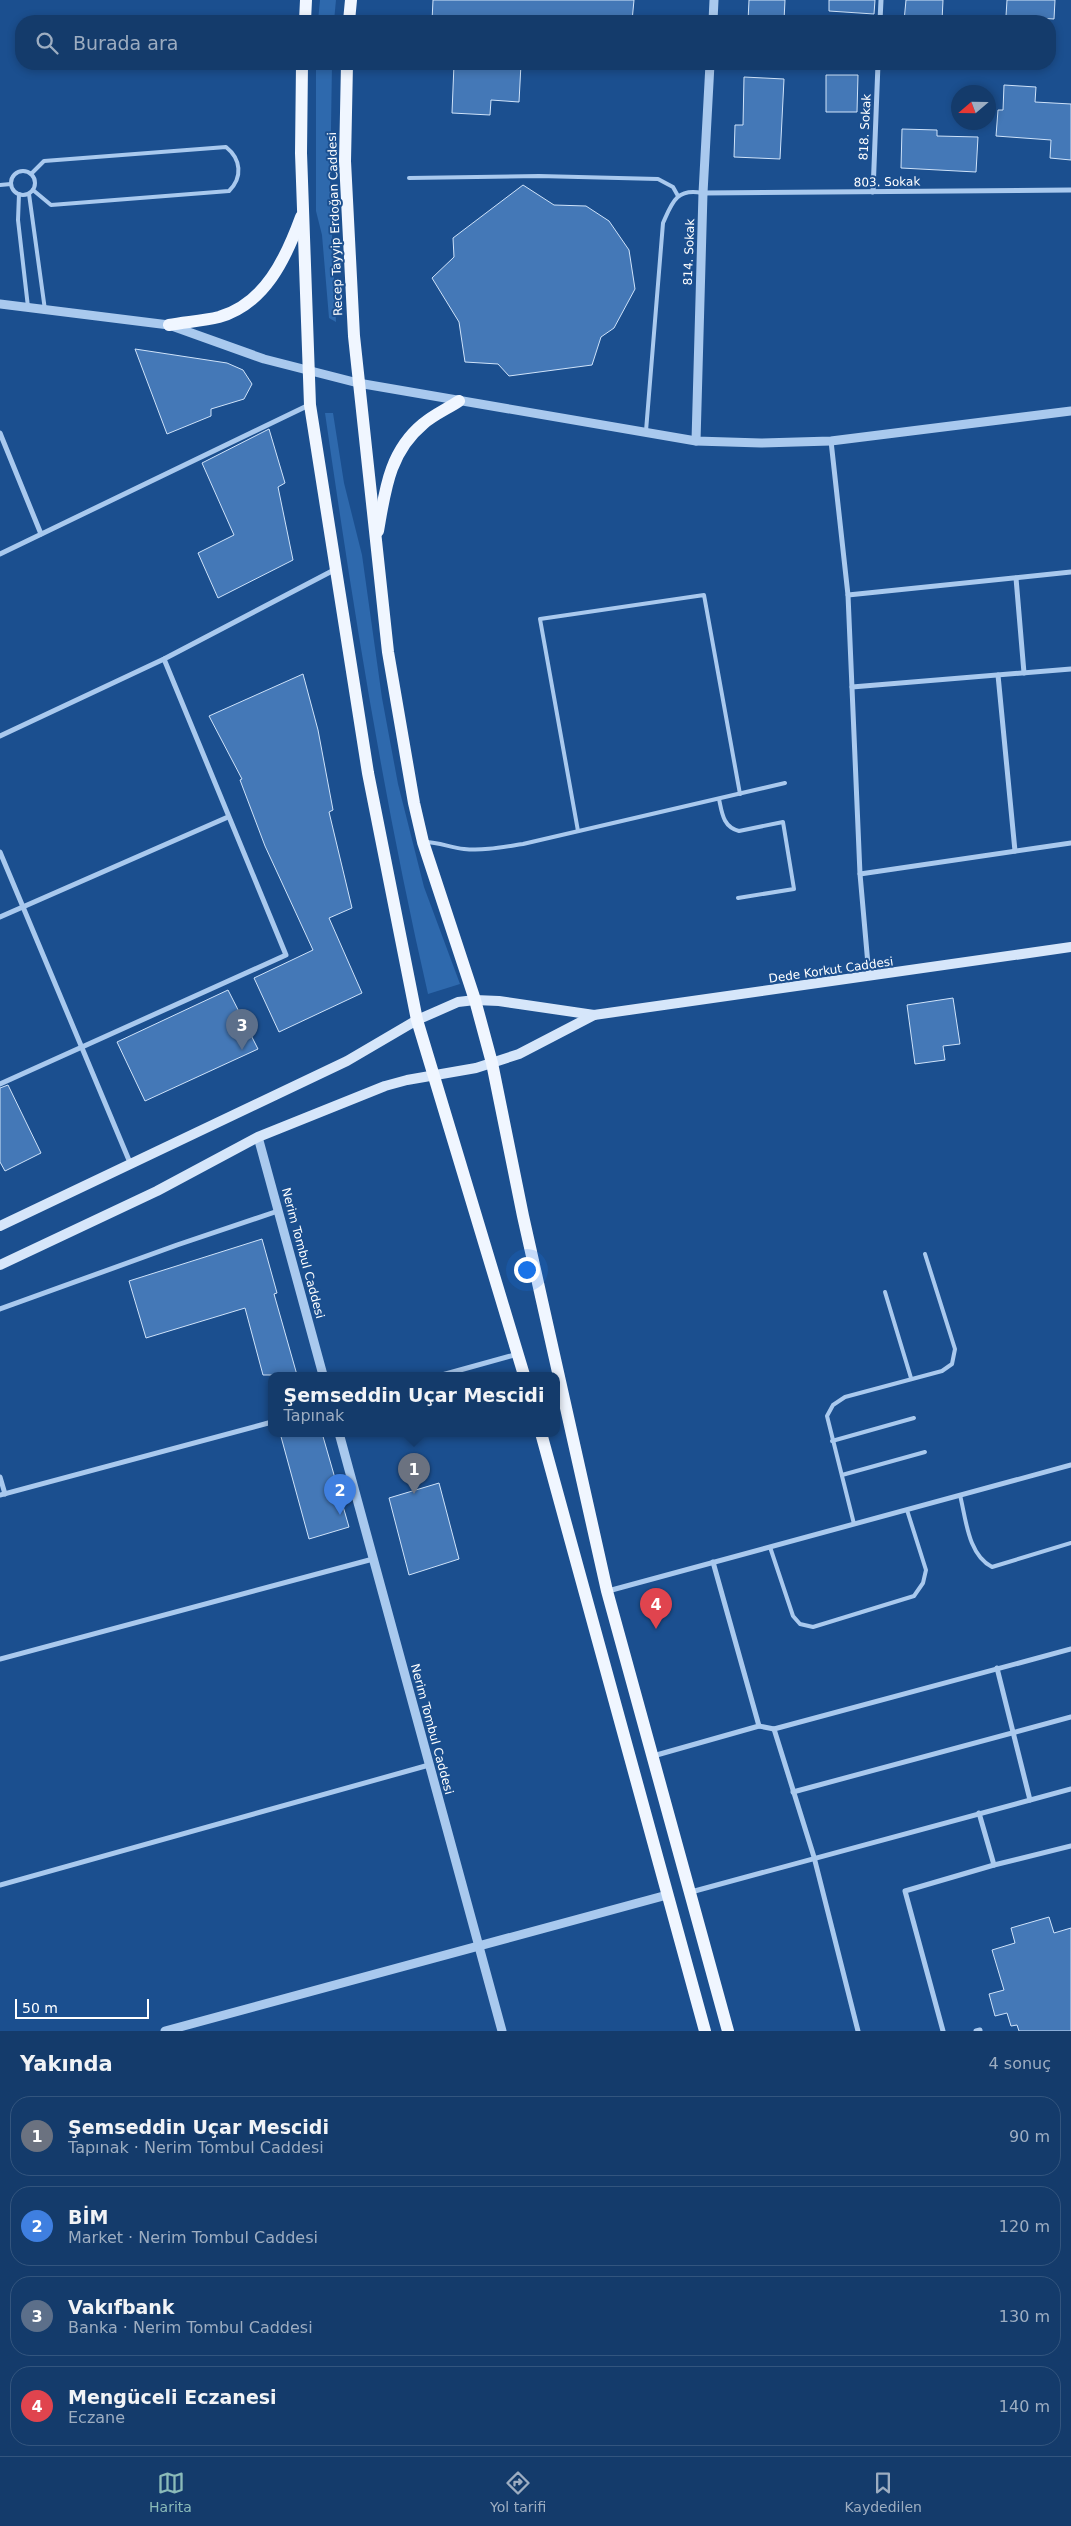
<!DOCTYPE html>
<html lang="tr">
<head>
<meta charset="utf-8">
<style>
  :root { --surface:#143b6b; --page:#1d4271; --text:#f1f3f6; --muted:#9dadc1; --line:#33557e; --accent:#8bbbb9 }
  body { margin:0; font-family:"DejaVu Sans",sans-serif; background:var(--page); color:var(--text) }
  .compass { position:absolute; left:951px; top:85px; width:45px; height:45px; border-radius:50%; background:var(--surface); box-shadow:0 2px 8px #0003; rotate:250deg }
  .scale { position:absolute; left:15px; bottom:12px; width:134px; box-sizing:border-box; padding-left:5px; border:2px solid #fff; border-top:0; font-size:14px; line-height:18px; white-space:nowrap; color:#fff; -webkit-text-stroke:4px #1b4f8f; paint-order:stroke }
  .you { position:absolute; left:526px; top:1269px; width:18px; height:18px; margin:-12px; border:4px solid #fff; border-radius:50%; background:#1a73e8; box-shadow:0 0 0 8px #1a73e833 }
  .badge { display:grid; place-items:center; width:32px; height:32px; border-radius:50%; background:var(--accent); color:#fff; font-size:16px; font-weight:700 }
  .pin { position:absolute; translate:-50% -41px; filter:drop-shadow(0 1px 2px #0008) }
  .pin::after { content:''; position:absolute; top:26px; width:18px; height:15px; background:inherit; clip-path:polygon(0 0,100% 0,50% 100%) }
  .popup { position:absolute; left:268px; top:1372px; width:292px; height:65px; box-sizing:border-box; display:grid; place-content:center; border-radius:10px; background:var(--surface); filter:drop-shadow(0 1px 4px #0005); font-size:16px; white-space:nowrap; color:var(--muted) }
  .popup b { font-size:19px; color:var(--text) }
  .popup::after { content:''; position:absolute; left:50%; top:100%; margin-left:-10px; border:10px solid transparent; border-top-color:var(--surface) }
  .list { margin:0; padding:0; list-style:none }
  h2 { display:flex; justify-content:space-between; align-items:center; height:65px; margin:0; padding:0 20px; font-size:21px }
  h2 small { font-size:16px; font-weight:400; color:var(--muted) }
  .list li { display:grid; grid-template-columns:32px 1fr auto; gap:15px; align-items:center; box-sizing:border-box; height:80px; margin:0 10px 10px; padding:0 10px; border:1px solid var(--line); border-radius:20px }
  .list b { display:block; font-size:19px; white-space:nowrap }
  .list p { margin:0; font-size:16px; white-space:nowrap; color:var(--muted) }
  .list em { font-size:16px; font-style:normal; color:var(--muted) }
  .icon { flex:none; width:28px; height:28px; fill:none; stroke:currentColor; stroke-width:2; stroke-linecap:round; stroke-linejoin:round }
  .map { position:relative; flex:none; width:1071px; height:2031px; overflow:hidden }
  .search { position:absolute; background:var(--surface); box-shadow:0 2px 8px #0003; left:15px; right:15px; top:15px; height:55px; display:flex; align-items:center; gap:12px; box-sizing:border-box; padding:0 18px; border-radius:20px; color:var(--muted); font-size:19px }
  .sheet { height:425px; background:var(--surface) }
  nav { display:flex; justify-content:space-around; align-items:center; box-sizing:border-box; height:70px; border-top:1px solid var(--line); background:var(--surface); font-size:14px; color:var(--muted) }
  nav a { display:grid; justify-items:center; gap:2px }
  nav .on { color:var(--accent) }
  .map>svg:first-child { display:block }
</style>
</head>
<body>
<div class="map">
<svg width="1071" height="2031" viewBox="0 0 1071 2031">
  <rect width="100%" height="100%" fill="#1b4f8f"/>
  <g fill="#2e69ad">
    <path d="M 320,0 L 336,0 L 334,21 L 318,21 Z"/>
    <path d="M 316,64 L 332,64 L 330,191 L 336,322 L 329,318 L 322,235 L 316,211 Z"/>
    <path d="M 325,413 L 333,413 L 344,483 L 362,555 L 382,698 L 398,784 L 424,887 L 460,984 L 428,994 C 384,802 353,608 325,413 Z"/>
  </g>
  <g fill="#4478b7" stroke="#cfe3fa">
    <path d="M 433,0 L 634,0 L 632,21 L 597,21 L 564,18 L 564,21 L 432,21 Z"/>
    <path d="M 749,0 L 785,0 L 784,21 L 748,21 Z"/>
    <path d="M 829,0 L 875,0 L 874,14 L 829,11 Z"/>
    <path d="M 906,0 L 943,0 L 942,21 L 904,21 Z"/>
    <path d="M 1007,0 L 1055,0 L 1054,19 L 1006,16 Z"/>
    <path d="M 454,64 L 521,64 L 519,102 L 491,100 L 490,115 L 452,113 Z"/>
    <path d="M 826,75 L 858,75 L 857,112 L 826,112 Z"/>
    <path d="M 744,77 L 784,79 L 780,159 L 734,157 L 735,125 L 743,125 Z"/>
    <path d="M 1004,85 L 1036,87 L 1035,102 L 1071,104 L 1071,160 L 1050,158 L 1051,140 L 996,136 L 998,110 L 1003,110 Z"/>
    <path d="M 902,129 L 937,130 L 937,136 L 978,137 L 976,172 L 901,168 Z"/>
    <path d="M 523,185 L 554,205 L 586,206 L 609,221 L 629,250 L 635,289 L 614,328 L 601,337 L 592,365 L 509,376 L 498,364 L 465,362 L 459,322 L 432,278 L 454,257 L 453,238 Z"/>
    <path d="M 135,349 L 227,363 L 243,370 L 252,384 L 244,399 L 211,409 L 211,416 L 167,434 Z"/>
    <path d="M 269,429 L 285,483 L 278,487 L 293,560 L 218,598 L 198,553 L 234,535 L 202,463 Z"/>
    <path d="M 303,674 L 318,730 L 333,810 L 329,812 L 352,908 L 329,918 L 362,993 L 279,1032 L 254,978 L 313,950 L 265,846 L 240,780 L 242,779 L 209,716 Z"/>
    <path d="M 228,990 L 258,1049 L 145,1101 L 117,1042 Z"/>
    <path d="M 953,998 L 960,1044 L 943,1046 L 945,1060 L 915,1064 L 907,1005 Z"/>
    <path d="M 8,1085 L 41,1153 L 5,1171 L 0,1162 L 0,1088 Z"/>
    <path d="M 262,1239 L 277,1293 L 274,1294 L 297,1375 L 263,1375 L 245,1308 L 146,1338 L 129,1281 Z"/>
    <path d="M 280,1433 L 322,1433 L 349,1527 L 309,1539 Z"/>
    <path d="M 439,1483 L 459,1559 L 409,1575 L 389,1498 Z"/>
    <path d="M 1049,1917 L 1054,1933 L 1071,1928 L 1071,2031 L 1019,2031 L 1017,2025 L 1011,2026 L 1007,2013 L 995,2016 L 989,1994 L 1004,1990 L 992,1950 L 1015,1943 L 1011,1928 Z"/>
  </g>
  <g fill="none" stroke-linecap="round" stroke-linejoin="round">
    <g stroke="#a9c9ee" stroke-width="4">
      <circle cx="23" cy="183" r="12"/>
      <path d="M 31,174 L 44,161 L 226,147 C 241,159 243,177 229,191 L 51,205 L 33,190"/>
      <path d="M 409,178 L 539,176 L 658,179 L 673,187 L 678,196"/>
      <path d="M 0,185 L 11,184"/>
      <path d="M 19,194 L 18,220 L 28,307"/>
      <path d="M 29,194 L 45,310"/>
      <path d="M 646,431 L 663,223 C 672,203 676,188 702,193"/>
      <path d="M 719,799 C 722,813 723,827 739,831 L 783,822 L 794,889 L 738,898"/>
      <path d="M 578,831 L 540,619 L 704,595 L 740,794"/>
      <path d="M 425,842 C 439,842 451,848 464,849 C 484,851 503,847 523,844 L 785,783"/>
      <path d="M 885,1292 L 911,1378"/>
      <path d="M 832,1441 L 914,1418"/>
      <path d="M 842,1475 L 925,1452"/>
      <path d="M 960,1495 C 966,1519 968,1555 992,1567 L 1071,1543"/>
      <path d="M 854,1524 L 827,1416 L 833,1405 L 845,1397 L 942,1371 L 952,1364 L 955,1349 L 925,1254"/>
      <path d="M 770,1547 L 793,1616 L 800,1624 L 813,1627 L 914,1596 L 923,1583 L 926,1570 L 907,1510"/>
    </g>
    <g stroke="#a9c9ee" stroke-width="5">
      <path d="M 880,21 L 881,0"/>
      <path d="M 873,192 L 878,64"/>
      <path d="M 703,193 L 1071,190"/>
      <path d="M 0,433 L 41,534"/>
      <path d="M 831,441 L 848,595 L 860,874 L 869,976"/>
      <path d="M 0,554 L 309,405"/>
      <path d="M 1016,578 L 1024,673"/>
      <path d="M 848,595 L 1071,572"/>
      <path d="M 998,675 L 1015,851"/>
      <path d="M 852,687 L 1071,669"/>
      <path d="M 0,736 L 164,659 L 334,570"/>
      <path d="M 0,852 L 131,1165"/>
      <path d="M 860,874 L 1071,843"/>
      <path d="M 0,917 L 228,817"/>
      <path d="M 0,1084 L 286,955 L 164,659"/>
      <path d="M 0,1309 L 177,1245 L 278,1211"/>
      <path d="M 442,1375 L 518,1354"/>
      <path d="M 0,1477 L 5,1494"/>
      <path d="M 0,1495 L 272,1422"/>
      <path d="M 713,1562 L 759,1726"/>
      <path d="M 608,1591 L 1071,1465"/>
      <path d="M 0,1659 L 373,1559"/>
      <path d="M 997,1668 L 1030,1800"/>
      <path d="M 774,1729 L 814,1857 L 858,2031"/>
      <path d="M 653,1756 L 759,1726 L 774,1729 L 1071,1649"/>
      <path d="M 793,1792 L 1071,1717"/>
      <path d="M 979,1813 L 994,1865"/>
      <path d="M 0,1885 L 429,1765"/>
      <path d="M 691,1892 L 1071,1789"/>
      <path d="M 943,2031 L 905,1891 L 994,1865 L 1071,1846"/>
      <path d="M 976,2031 L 980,2030"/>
    </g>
    <g stroke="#a9c9ee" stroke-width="9">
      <path d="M 713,21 L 714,0"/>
      <path d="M 0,304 L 169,325 L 264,359 L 358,383 L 696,441 L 761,443 L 831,441 L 1071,411"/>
      <path d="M 696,441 L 703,193 L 710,64"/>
      <path d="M 258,1137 L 323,1375"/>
      <path d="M 339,1433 L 502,2031"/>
      <path d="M 165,2031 L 667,1895"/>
    </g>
    <g stroke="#d6e6fa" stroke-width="10">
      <path d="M 0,1226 L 347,1061 L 417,1020 L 458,1002 L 475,1000 L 499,1001 L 594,1015 L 1071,947"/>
      <path d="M 0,1265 L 157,1191 L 258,1137 L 385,1086 L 407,1080 L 476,1068 L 519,1054 L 594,1015"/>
    </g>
    <g stroke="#f0f6ff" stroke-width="12">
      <path d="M 305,21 L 306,0"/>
      <path d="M 349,21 L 351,0"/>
      <path d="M 302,64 L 301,153 L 310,405 L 368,773 L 417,1020 L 524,1375"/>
      <path d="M 347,64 L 345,161 L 354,336 L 388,652 L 414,803 L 423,842 L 475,1000 L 492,1063 L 523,1216 L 607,1591 L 728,2031"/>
      <path d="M 169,325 C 185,322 203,321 219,317 C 265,304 286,258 301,217"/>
      <path d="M 378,531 C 385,491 389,452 423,424 C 433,415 447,409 459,401"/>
      <path d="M 541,1433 L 705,2031"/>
    </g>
  </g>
  <g text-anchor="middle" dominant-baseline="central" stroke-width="4" stroke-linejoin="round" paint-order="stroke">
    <g font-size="12" fill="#fff" stroke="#1b4f8f">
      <text transform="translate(865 127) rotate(-87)">818. Sokak</text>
      <text transform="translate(887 182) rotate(-1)">803. Sokak</text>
      <text transform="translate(335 224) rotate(-92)">Recep Tayyip Erdoğan Caddesi</text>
      <text transform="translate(689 252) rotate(-88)">814. Sokak</text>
      <text transform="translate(831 970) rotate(-8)">Dede Korkut Caddesi</text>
      <text transform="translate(303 1253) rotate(75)">Nerim Tombul Caddesi</text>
      <text transform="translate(432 1729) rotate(75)">Nerim Tombul Caddesi</text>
    </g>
  </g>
</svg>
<svg class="compass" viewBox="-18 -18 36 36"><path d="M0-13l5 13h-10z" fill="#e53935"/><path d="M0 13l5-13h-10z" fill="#9dadc1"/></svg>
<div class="scale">50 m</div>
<div class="you"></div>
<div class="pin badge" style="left:414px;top:1494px;background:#6b7280">1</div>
<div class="popup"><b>Şemseddin Uçar Mescidi</b>Tapınak</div>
<div class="pin badge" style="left:340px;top:1515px;background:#3f7fe0">2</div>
<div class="pin badge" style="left:242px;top:1050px;background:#5c6f8a">3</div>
<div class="pin badge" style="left:656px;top:1629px;background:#e0444e">4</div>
<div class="search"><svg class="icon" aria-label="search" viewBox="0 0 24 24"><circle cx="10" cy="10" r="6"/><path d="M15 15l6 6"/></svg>Burada ara</div>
</div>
<section class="sheet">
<h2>Yakında<small>4 sonuç</small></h2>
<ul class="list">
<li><span class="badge" style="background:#6b7280">1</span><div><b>Şemseddin Uçar Mescidi</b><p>Tapınak · Nerim Tombul Caddesi</p></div><em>90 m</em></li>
<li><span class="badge" style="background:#3f7fe0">2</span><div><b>BİM</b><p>Market · Nerim Tombul Caddesi</p></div><em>120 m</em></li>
<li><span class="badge" style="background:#5c6f8a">3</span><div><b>Vakıfbank</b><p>Banka · Nerim Tombul Caddesi</p></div><em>130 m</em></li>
<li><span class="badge" style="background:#e0444e">4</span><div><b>Mengüceli Eczanesi</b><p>Eczane</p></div><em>140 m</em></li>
</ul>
</section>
<nav>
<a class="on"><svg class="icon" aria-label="map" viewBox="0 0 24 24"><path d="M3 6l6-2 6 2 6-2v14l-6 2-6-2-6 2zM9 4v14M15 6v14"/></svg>Harita</a>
<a><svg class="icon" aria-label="directions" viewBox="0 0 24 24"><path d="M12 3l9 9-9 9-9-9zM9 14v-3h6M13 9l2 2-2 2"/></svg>Yol tarifi</a>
<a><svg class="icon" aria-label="saved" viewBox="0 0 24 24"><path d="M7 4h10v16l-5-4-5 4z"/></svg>Kaydedilen</a>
</nav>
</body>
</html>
